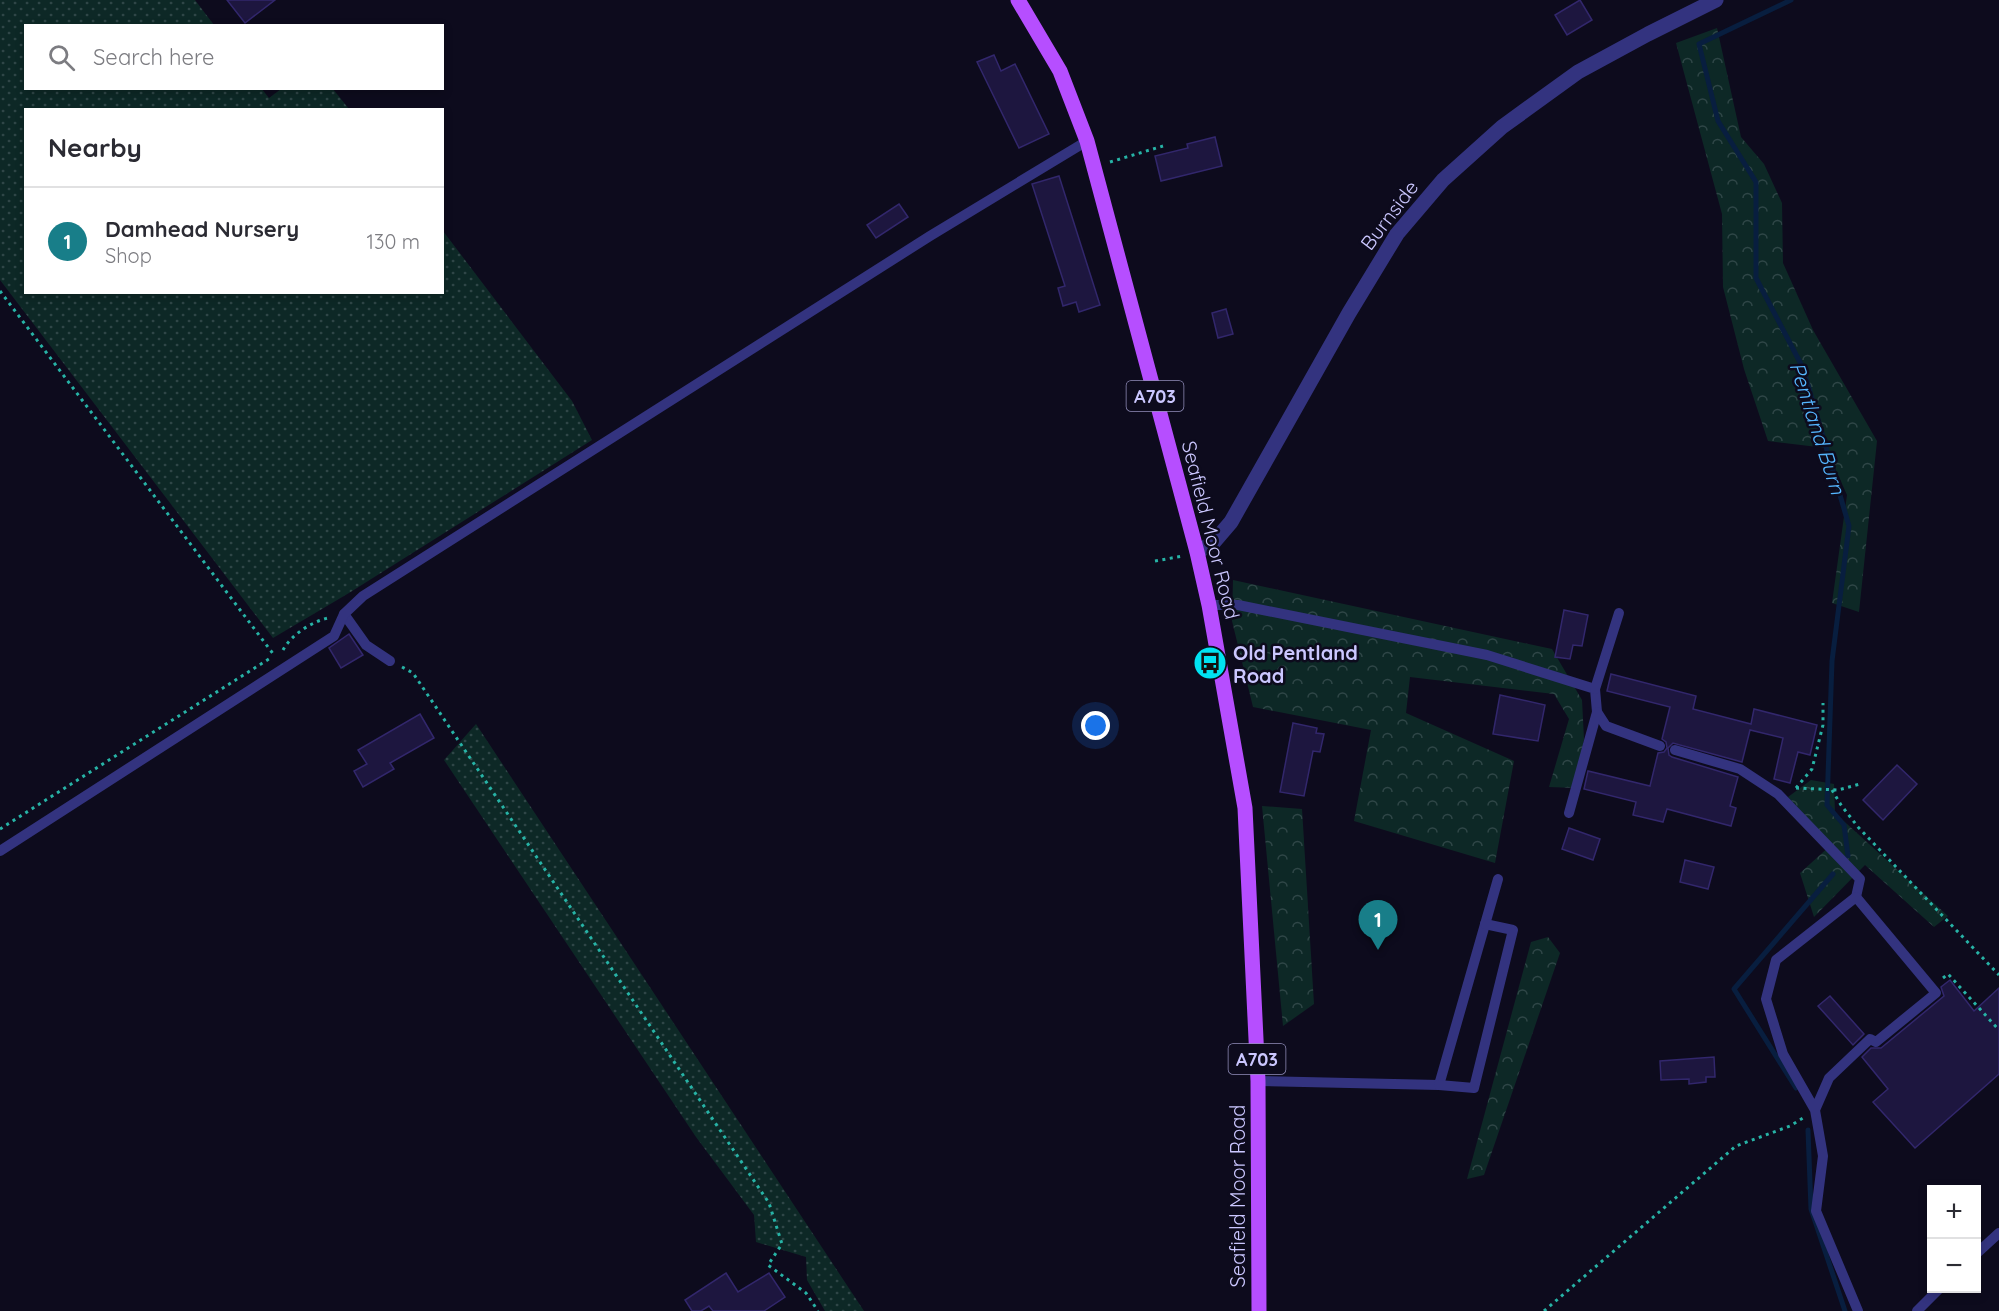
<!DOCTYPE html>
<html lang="en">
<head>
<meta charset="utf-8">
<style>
  :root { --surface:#fff; --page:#f7f7f7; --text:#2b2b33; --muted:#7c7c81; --line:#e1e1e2; --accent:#187e89 }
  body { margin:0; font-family:Quicksand,sans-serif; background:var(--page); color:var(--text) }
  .controls { position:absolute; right:18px; bottom:18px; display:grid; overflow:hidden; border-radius:0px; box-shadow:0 3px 9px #0003 }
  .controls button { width:54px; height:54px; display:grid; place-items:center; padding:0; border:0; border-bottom:2px solid var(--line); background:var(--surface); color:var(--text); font:30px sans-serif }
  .you { position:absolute; left:1096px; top:726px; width:21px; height:21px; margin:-15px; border:4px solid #fff; border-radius:50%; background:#1a73e8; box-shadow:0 0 0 9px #1a73e833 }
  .badge { display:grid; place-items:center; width:39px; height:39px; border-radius:50%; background:var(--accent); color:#fff; font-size:20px; font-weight:700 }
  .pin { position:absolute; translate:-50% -50px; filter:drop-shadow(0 2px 3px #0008) }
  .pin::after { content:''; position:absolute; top:32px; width:21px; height:18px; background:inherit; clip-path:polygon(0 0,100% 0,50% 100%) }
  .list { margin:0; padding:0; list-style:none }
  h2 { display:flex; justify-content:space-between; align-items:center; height:78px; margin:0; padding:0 24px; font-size:26px }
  h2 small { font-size:20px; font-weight:400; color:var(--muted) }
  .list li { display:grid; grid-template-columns:39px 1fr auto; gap:18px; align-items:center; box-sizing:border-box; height:108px; padding:0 24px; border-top:2px solid var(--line) }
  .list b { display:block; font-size:22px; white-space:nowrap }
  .list p { margin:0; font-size:20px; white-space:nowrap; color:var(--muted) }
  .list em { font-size:20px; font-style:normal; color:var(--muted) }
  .icon { flex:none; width:33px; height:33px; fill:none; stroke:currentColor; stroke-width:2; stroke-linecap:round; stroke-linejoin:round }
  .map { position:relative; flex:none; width:1999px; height:1311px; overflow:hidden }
  .search { position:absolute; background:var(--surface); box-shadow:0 3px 9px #0003; left:24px; top:24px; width:420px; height:66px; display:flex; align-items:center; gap:15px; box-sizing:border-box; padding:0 21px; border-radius:0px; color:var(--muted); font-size:22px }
  .panel { position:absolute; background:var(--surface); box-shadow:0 3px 9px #0003; left:24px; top:108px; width:420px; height:186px; border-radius:0px }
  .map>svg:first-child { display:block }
</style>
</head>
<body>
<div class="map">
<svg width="1999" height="1311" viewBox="0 0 1999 1311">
  <defs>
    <pattern id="grass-dots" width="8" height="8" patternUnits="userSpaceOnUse" patternTransform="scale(1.5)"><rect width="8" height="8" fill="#0d2826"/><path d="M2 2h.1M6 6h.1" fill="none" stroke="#2f4647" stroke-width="1.8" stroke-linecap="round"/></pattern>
    <pattern id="forest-crowns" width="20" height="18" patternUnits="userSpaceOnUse" patternTransform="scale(1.5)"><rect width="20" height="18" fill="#0d2826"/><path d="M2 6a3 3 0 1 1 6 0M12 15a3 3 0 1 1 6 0" fill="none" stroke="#2f4647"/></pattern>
  </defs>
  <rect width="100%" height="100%" fill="#0d0b1d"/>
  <g fill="url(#grass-dots)">
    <path d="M 0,0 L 195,0 L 214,25 L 26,26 L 26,88 L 261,88 L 269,98 L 281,89 L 333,89 L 349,109 L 26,110 L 26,292 L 442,292 L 443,231 L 572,401 L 592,440 L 349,593 L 273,638 L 0,280 Z"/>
    <path d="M 476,724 L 864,1311 L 825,1311 L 807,1280 L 806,1257 L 756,1242 L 754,1215 L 696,1137 L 444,760 Z"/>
  </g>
  <g fill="url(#forest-crowns)">
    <path d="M 1717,28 L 1741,137 L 1764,164 L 1782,203 L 1783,263 L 1813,330 L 1877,441 L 1859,612 L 1832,603 L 1847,495 L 1826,448 L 1768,441 L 1744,369 L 1723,287 L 1722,214 L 1676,43 Z"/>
    <path d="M 1233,580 L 1552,649 L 1582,700 L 1584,739 L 1576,788 L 1549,787 L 1569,719 L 1554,694 L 1410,677 L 1406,713 L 1514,761 L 1495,863 L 1354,821 L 1371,730 L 1253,707 L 1232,621 Z"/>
    <path d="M 1811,780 L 1834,784 L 1835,813 L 1948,916 L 1934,927 L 1865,865 L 1814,917 L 1800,873 L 1831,845 L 1788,797 Z"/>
    <path d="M 1262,806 L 1302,809 L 1314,1004 L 1283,1026 Z"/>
    <path d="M 1548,937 L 1560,953 L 1484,1175 L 1467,1179 L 1531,942 Z"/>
  </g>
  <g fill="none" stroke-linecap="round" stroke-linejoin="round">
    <g stroke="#081e3f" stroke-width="5">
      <path d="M 1791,0 L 1699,44 L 1718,121 L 1756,182 L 1756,278 L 1803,368 L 1849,526 L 1832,661 L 1827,805 L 1844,825 L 1848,856"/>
      <path d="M 1796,1088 L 1734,989 L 1833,874"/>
      <path d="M 1808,1130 L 1811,1209 L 1845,1311"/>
    </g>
  </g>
  <g fill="#1d163f" stroke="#32276c" stroke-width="1.5">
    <path d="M 227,0 L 275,0 L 245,23 Z"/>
    <path d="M 1580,0 L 1592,20 L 1567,35 L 1555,15 Z"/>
    <path d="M 994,55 L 1001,71 L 1015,64 L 1049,134 L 1019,148 L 977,62 Z"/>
    <path d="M 1215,137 L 1222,166 L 1161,181 L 1155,156 L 1188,148 L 1187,144 Z"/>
    <path d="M 1059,176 L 1100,305 L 1079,312 L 1076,302 L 1063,306 L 1058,288 L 1065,286 L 1032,184 Z"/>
    <path d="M 899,204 L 908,217 L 876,238 L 867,225 Z"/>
    <path d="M 1226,309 L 1233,334 L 1218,338 L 1212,313 Z"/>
    <path d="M 1564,610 L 1588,615 L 1582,646 L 1573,645 L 1570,659 L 1555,657 Z"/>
    <path d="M 349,634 L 363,655 L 341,668 L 329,648 Z"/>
    <path d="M 1611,674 L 1696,696 L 1693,709 L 1751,724 L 1754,709 L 1817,725 L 1810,755 L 1798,752 L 1790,783 L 1774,779 L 1783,738 L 1750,730 L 1742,762 L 1673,743 L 1668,748 L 1669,755 L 1672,757 L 1738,777 L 1730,806 L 1736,808 L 1731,826 L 1667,809 L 1663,822 L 1633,815 L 1636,802 L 1584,789 L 1588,771 L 1650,786 L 1658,753 L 1664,752 L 1667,748 L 1666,742 L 1662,739 L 1670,707 L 1607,691 Z"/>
    <path d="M 1500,695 L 1545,705 L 1538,741 L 1493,734 Z"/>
    <path d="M 420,714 L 434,738 L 390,763 L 394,769 L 363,787 L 354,771 L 367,764 L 358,750 Z"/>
    <path d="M 1293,723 L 1317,728 L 1316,733 L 1324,734 L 1320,752 L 1313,751 L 1304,796 L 1280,792 Z"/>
    <path d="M 1897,765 L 1917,784 L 1883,820 L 1863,800 Z"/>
    <path d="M 1569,828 L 1600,839 L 1593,860 L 1562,849 Z"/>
    <path d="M 1685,860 L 1714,867 L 1708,889 L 1680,882 Z"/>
    <path d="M 1950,980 L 1974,1011 L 1999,988 L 1999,1074 L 1915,1148 L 1873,1102 L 1888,1089 L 1862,1057 L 1871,1048 L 1881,1048 L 1944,996 L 1941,987 Z"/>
    <path d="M 1830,996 L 1864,1034 L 1853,1045 L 1818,1006 Z"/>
    <path d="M 1714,1057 L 1715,1077 L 1706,1077 L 1706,1082 L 1689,1084 L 1689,1079 L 1661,1080 L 1660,1061 Z"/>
    <path d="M 726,1273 L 738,1292 L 769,1273 L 785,1297 L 764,1311 L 713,1311 L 709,1306 L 701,1311 L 692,1311 L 685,1300 Z"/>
  </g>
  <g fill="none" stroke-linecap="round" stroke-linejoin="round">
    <g stroke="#27b3a6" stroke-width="3" stroke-dasharray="3 4.5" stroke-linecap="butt">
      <path d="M 1110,162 L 1163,146"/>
      <path d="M 0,291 L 274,655"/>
      <path d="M 1155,561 L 1183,556"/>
      <path d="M 283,650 C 291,635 311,622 328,618"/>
      <path d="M 402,667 L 413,673 L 769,1203 L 782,1244 L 768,1265 L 806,1293 L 818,1311"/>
      <path d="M 1796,788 L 1812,769 L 1823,725 L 1823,703"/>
      <path d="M 1796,788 L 1838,790 L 1860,784"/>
      <path d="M 1832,790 L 1841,805 L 1858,827 L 1999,975"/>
      <path d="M 0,829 L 272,657"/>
      <path d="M 1943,978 L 1948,974 L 1999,1030"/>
      <path d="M 1544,1311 L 1736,1146 L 1790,1126 L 1803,1118"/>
    </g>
    <g stroke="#33337f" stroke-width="10">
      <path d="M 1209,605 L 1238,605 L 1487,655 L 1595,689 L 1597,712 L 1606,726 L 1660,746"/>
      <path d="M 344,614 L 366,645 L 390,661"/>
      <path d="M 1595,689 L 1619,613"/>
      <path d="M 1675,750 L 1740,769 L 1778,794 L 1860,879 L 1856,897"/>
      <path d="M 1569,813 L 1597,712"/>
      <path d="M 0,851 L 334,636 L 344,614 L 363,596 L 930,236 L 1087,141"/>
      <path d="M 1258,1081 L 1439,1085 L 1498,879"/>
      <path d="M 1439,1085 L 1474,1088 L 1513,930 L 1485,924"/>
      <path d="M 1815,1110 L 1829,1078 L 1870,1039 L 1876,1042 L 1936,993 L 1856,897 L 1776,960 L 1766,999 L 1783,1054 L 1815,1110 L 1823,1156 L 1816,1211 L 1858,1311"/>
      <path d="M 1976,1254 L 1999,1233"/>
      <path d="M 1917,1311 L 1940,1288"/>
    </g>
    <path stroke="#33337f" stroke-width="15" d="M 1197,552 L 1213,543 L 1231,522 L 1349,313 L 1397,234 L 1443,180 L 1502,127 L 1578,72 L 1648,34 L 1716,0"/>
    <path stroke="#b64eff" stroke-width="15" d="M 1018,0 L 1060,71 L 1087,141 L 1197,552 L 1209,605 L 1245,808 L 1258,1081 L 1259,1311"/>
  </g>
  <defs>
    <g id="bus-disc" transform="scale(1.725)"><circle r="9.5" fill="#00e3f2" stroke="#0d0b1d"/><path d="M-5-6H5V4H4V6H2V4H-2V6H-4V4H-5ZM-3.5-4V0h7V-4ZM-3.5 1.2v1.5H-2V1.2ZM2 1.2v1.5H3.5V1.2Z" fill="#111"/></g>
  </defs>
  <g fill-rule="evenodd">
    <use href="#bus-disc" x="1210" y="663"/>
  </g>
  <g text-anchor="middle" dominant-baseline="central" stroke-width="5" stroke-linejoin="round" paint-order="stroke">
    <g fill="#0d0b1d" stroke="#928fbb" stroke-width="1.5">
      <rect x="1126.5" y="381" width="57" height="30" rx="4.5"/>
      <rect x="1228.5" y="1044" width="57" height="30" rx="4.5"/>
    </g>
    <g font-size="18" font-weight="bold" fill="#cbc7ff">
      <text x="1155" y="396">A703</text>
      <text x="1257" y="1059">A703</text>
    </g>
    <g font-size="20" fill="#cbc7ff" stroke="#0d0b1d">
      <text transform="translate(1389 215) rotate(-53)">Burnside</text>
      <text transform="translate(1211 530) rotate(76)">Seafield Moor Road</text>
      <text transform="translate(1237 1196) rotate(-90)">Seafield Moor Road</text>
    </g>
    <g font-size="20" font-weight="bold" fill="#cbc7ff" stroke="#0d0b1d" text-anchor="start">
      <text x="1233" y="652">Old Pentland<tspan x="1233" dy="23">Road</tspan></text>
    </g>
    <g font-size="21" font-style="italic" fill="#55b6ff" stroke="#0d0b1d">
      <text transform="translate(1818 428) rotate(72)">Pentland Burn</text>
    </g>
  </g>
</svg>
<div class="controls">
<button>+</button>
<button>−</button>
</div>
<div class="you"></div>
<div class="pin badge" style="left:1378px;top:950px">1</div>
<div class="search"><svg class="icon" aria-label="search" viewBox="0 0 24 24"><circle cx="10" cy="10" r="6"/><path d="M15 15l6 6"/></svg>Search here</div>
<section class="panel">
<h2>Nearby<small></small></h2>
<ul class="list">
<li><span class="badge">1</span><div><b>Damhead Nursery</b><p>Shop</p></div><em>130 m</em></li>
</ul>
</section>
</div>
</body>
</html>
